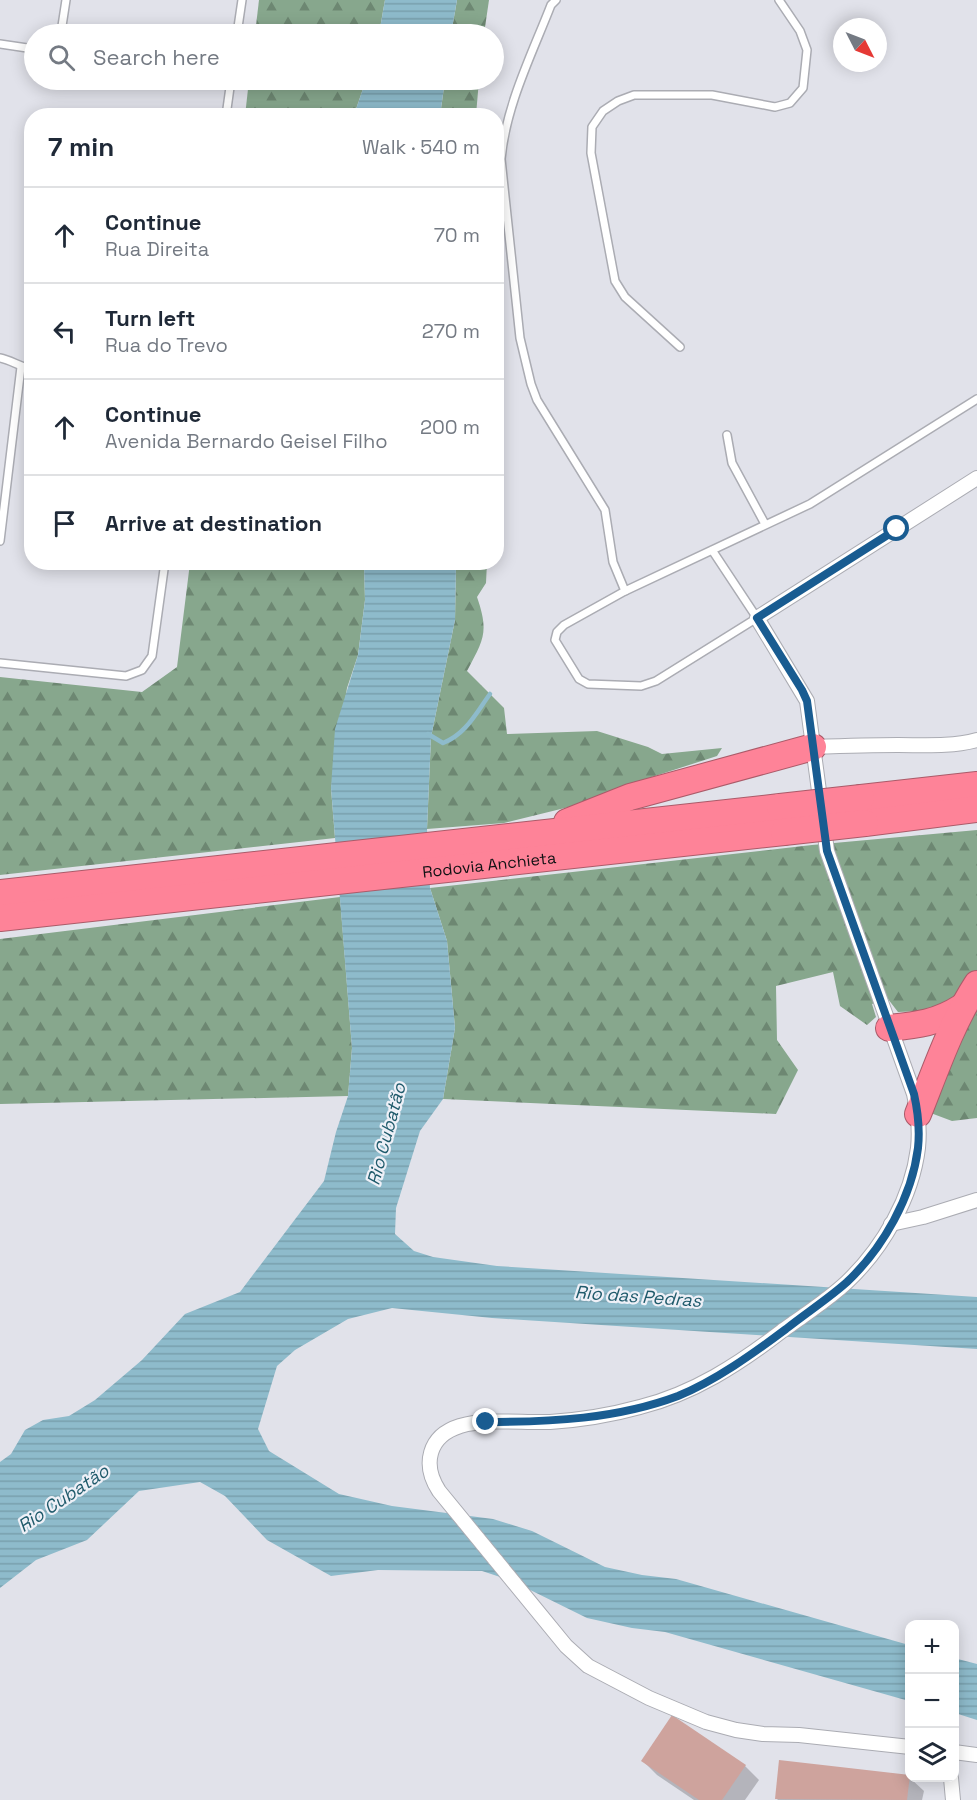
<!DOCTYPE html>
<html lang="en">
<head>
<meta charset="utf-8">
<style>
  :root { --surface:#fff; --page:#f6f6f7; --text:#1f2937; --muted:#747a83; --line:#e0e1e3 }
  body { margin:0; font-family:"Space Grotesk",sans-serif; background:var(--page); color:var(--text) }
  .controls { position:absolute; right:18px; bottom:18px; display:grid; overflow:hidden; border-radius:12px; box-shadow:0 3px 15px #0003 }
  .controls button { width:54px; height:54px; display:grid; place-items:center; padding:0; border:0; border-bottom:2px solid var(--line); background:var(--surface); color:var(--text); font:30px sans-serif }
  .compass { position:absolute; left:833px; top:18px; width:54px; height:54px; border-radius:50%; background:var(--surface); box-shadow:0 3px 15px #0003; rotate:132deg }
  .stop { position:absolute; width:18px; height:18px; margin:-14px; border:4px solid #195c91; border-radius:50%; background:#fff }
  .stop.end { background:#195c91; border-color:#fff; box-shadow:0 2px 6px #0008 }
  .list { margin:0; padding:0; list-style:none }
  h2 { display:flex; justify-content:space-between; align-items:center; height:78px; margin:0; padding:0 24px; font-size:26px }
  h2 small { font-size:20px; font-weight:400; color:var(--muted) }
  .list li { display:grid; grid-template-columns:39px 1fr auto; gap:18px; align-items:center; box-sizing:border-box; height:96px; padding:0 24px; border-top:2px solid var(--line) }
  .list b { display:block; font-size:22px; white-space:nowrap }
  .list p { margin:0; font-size:20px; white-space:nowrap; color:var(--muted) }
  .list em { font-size:20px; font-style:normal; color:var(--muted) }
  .icon { flex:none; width:33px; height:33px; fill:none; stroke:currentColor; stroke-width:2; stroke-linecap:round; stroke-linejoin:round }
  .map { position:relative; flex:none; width:977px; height:1800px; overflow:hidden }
  .search { position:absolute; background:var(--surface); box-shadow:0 3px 15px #0003; left:24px; top:24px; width:480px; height:66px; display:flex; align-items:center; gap:15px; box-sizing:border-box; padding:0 21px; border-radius:33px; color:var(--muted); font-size:22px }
  .panel { position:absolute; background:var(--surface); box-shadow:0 3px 15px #0003; left:24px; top:108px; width:480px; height:462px; border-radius:24px }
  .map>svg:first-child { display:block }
</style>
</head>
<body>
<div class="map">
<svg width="977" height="1800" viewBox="0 0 977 1800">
  <defs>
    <pattern id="forest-firs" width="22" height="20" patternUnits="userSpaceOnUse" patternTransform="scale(1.5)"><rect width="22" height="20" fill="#87a78d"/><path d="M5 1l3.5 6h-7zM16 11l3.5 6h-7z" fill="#6d8772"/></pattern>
    <pattern id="water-rules" width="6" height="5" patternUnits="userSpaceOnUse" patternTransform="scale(1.5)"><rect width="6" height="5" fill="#8ebbcb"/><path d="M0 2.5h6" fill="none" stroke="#79a0ad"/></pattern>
  </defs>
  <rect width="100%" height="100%" fill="#e1e2ea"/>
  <g fill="url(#forest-firs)">
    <path d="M 259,0 L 385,0 L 379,34 L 255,34 Z"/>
    <path d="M 457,0 L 489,0 L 484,34 L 451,34 Z"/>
    <path d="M 249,80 L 366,80 L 354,115 L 245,116 Z"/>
    <path d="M 445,80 L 479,80 L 476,115 L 440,116 Z"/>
    <path d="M 487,562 L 486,583 L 477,597 C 489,632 484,639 467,671 L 504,708 L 507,734 L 597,731 L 648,747 L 662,754 L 722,748 L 717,756 L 627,785 L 577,805 L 504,823 L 427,829 L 431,737 L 455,620 L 456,563 Z"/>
    <path d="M 190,563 L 364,563 L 365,600 L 358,655 L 347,688 L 331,788 L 335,838 L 0,875 L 0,677 L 142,692 L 177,667 Z"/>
    <path d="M 977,830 L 977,1118 L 952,1121 L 928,1112 L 960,1035 L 922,1011 L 898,1012 L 888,999 L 872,1004 L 876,1017 L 867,1025 L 840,1006 L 833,972 L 776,986 L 777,1040 L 798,1070 L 776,1114 L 443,1099 L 455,1028 L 447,941 L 430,888 L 812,845 Z"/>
    <path d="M 340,897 L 352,1048 L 348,1096 L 0,1104 L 0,939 Z"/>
  </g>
  <g fill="url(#water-rules)">
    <path d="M 385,0 L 457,0 L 451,34 L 379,34 Z"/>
    <path d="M 366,80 L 445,80 L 440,115 L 354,115 Z"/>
    <path d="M 364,563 L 456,563 L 455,620 L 431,737 L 427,829 L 430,888 L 447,941 L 455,1028 L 443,1099 L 420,1131 L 396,1208 L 395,1234 L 414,1251 L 433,1257 L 497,1266 L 977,1297 L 977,1349 L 492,1318 L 392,1308 L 348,1319 L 295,1350 L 277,1366 L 258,1429 L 269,1451 L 339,1494 L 392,1506 L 493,1519 L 532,1531 L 605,1567 L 642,1575 L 676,1579 L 909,1645 L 909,1701 L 665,1632 L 632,1628 L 587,1618 L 512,1581 L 482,1571 L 378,1570 L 331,1576 L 267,1540 L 225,1496 L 200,1482 L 139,1491 L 87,1540 L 36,1560 L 0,1588 L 0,1462 L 11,1454 L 25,1430 L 43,1420 L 69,1416 L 95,1400 L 142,1360 L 185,1314 L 240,1292 L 324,1181 L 336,1132 L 348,1096 L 352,1048 L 331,788 L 335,729 L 358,655 L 365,600 Z"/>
    <path d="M 954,1658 L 977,1664 L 977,1720 L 955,1713 Z"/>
  </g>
  <g fill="#0003">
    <path d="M 643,1761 L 745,1766 L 759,1780 L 745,1800 L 694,1800 L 657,1775 Z"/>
    <path d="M 910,1778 L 924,1791 L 922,1800 L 778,1800 L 776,1798 Z"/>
  </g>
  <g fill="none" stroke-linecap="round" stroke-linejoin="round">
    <path stroke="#8ebbcb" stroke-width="4.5" d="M 428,734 L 443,743 C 466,734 476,713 490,694"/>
  </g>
  <g fill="#cea39d">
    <path d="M 672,1715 L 746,1765 L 722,1800 L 699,1800 L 641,1761 Z"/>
    <path d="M 779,1760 L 910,1775 L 907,1800 L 775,1799 Z"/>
  </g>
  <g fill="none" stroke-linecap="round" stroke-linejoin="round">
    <g stroke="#abacb3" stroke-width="10">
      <g id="lane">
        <path d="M 556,0 L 551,5 C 532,54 506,105 501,159 L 520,338 L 531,384 L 537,400 L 605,510 L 613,562 L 625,591"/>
        <path d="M 56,34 L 62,26 L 66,0"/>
        <path d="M 237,34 L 242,0"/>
        <path d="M 0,44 L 34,49"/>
        <path d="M 226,116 L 231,80"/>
        <path d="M 680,347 L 625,297 L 615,281 L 591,153 L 592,127 L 603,111 L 618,101 L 634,95 L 712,95 L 775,107 L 790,103 L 803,88 L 807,50 L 800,31 L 779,0"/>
        <path d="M 0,358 C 11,360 20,367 32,369"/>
        <path d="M 727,435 L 732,463 L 765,524"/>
        <path d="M 0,541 L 21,367"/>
        <path d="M 712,550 L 757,618 L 656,681 L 641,686 L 588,684 L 579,679 L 555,640 L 557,632 L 564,625 L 625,591 L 810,504 L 977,399"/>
        <path d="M 0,663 L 126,676 L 142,670 L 152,656 L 165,562"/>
      </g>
    </g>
    <g stroke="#abacb3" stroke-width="16">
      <g id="street">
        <path d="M 813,747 C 841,746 869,745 898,745 C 925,745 951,747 977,740"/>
        <path d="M 891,1224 L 923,1217 L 977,1200"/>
        <path d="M 910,1747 L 799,1735 L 763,1734 L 736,1730 L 706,1722 L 649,1698 L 588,1666 L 566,1646 L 439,1491 C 422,1465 428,1436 460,1426 C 488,1418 521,1423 550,1422 C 580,1420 611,1415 640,1407 C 693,1394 739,1364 782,1331 C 804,1315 828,1300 847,1282 C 883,1248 912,1197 918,1148 C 920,1129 918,1112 914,1094 L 827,851 L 807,701 L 757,618 L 977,478"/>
        <path d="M 954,1752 L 977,1755"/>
        <path d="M 951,1778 L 953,1800"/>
      </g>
    </g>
    <g stroke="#ab5b69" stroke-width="28">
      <g id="highway">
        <path d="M 861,798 L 977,785"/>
        <path d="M 567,822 L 630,797 L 813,747"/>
        <path d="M 865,823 L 977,809"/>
        <path d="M 0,893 L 780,807"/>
        <path id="s1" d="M 0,918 L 784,832"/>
        <path d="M 889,1028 C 918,1025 937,1023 962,1007"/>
        <path d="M 918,1114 C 936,1069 951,1024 977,984"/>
      </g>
    </g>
    <use href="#lane" stroke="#fff" stroke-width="7"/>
    <use href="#street" stroke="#fff" stroke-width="14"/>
    <use href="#highway" stroke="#fe8398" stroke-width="26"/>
    <g stroke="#ab5b69" stroke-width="28" stroke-linecap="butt">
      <g id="highway-bridge">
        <path d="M 780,807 L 861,798"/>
        <path d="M 784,832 L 865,823"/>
      </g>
    </g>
    <use href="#highway-bridge" stroke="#fe8398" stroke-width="26"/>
  </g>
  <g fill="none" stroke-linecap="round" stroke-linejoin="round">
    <path stroke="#195c91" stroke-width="8" d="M 486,1422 C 551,1422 617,1419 678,1396 C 715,1381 754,1353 786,1329 C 806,1313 828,1299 847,1282 C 883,1248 912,1197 918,1148 C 920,1129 918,1112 914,1094 L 827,851 L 807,701 L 802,690 L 757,618 L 897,529"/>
  </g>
  <g text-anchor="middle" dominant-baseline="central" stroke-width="4.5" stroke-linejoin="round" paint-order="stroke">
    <g font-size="16" fill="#101113" stroke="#eef0f7">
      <text stroke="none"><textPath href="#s1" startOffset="492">Rodovia Anchieta</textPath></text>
    </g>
    <g font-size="18" font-style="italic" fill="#1f5a6b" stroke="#eef0f7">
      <text transform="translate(386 1134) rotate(-75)">Rio Cubatão</text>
      <text transform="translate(638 1296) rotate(4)">Rio das Pedras</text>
      <text transform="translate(63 1498) rotate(-34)">Rio Cubatão</text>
    </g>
  </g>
</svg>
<div class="controls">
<button>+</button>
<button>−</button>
<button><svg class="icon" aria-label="layers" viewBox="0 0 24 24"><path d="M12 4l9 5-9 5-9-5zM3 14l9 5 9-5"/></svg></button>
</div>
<svg class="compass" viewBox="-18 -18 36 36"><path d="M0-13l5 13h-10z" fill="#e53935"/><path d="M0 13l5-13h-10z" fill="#747a83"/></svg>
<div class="stop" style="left:897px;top:529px"></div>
<div class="stop end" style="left:486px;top:1422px"></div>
<div class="search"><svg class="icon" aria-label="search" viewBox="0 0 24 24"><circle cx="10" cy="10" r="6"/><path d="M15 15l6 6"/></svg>Search here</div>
<section class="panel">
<h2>7 min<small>Walk · 540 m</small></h2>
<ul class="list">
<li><svg class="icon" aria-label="ahead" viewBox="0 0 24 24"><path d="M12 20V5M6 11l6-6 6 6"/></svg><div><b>Continue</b><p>Rua Direita</p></div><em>70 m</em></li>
<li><svg class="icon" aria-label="left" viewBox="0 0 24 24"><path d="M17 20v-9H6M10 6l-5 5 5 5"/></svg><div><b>Turn left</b><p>Rua do Trevo</p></div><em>270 m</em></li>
<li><svg class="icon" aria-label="ahead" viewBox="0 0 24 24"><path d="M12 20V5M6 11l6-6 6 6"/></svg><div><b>Continue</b><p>Avenida Bernardo Geisel Filho</p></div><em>200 m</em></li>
<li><svg class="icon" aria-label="arrive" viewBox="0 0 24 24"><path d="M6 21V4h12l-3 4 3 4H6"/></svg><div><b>Arrive at destination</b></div></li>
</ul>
</section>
</div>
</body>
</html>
